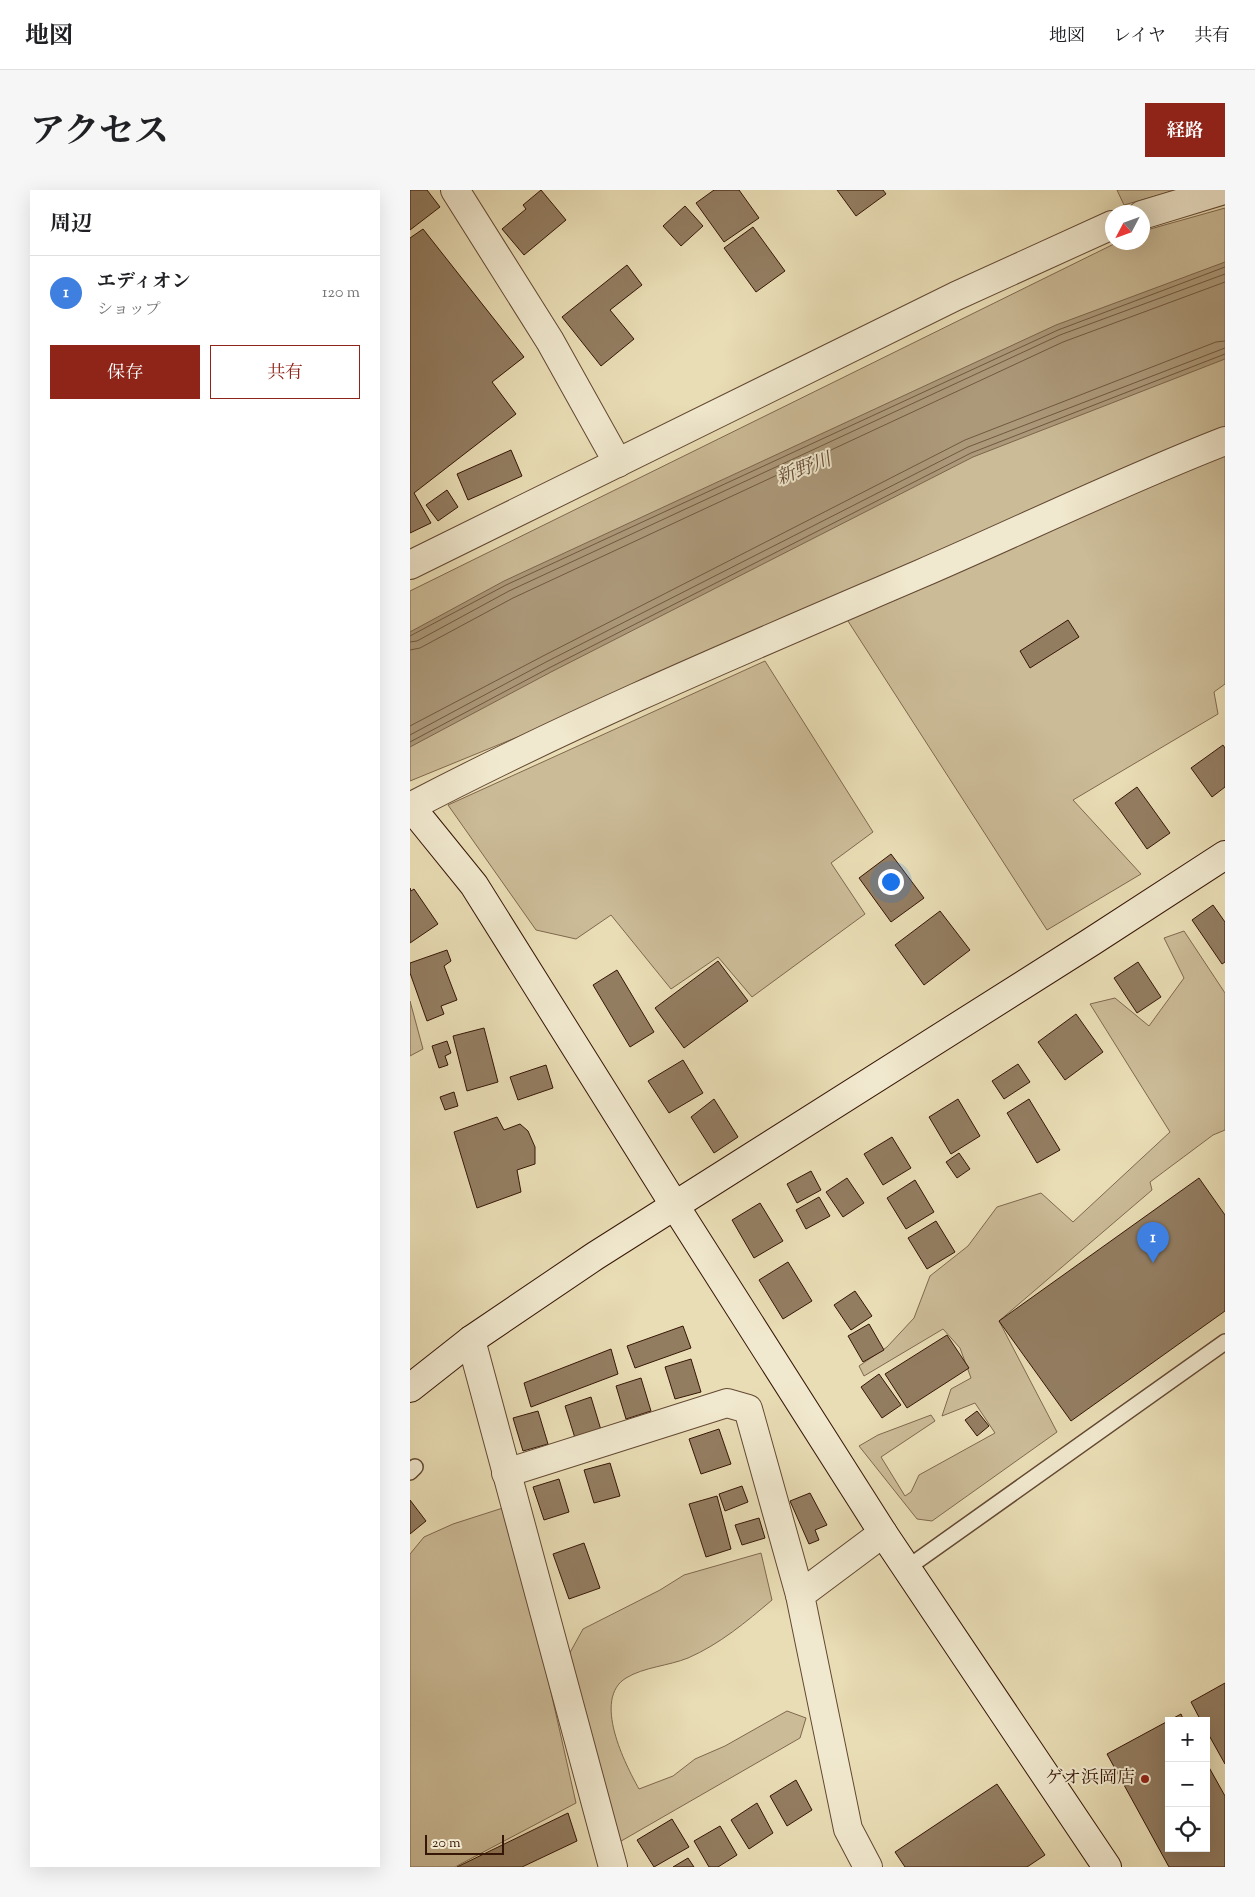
<!DOCTYPE html>
<html lang="ja">
<head>
<meta charset="utf-8">
<style>
  :root { --surface:#fff; --page:#f6f6f6; --text:#202124; --muted:#757577; --line:#e0e0e0; --accent:#8f2418 }
  body { margin:0; font-family:"Sorts Mill Goudy","Noto Serif JP",serif; background:var(--page); color:var(--text) }
  .controls { position:absolute; right:15px; bottom:15px; display:grid; overflow:hidden; border-radius:0px; box-shadow:0 5px 20px #0002 }
  .controls button { width:45px; height:45px; display:grid; place-items:center; padding:0; border:0; border-bottom:1px solid var(--line); background:var(--surface); color:var(--text); font:25px sans-serif }
  .compass { position:absolute; left:695px; top:15px; width:45px; height:45px; border-radius:50%; background:var(--surface); box-shadow:0 5px 20px #0002; rotate:229deg }
  .scale { position:absolute; left:15px; bottom:12px; width:79px; box-sizing:border-box; padding-left:5px; border:2px solid #361606; border-top:0; font-size:14px; line-height:18px; white-space:nowrap; color:#361606; -webkit-text-stroke:4px #f1e9cf; paint-order:stroke }
  .you { position:absolute; left:480px; top:691px; width:18px; height:18px; margin:-12px; border:4px solid #fff; border-radius:50%; background:#1a73e8; box-shadow:0 0 0 8px #1a73e833 }
  .badge { display:grid; place-items:center; width:32px; height:32px; border-radius:50%; background:var(--accent); color:#fff; font-size:16px; font-weight:700 }
  .pin { position:absolute; translate:-50% -41px; filter:drop-shadow(0 1px 2px #0008) }
  .pin::after { content:''; position:absolute; top:26px; width:18px; height:15px; background:inherit; clip-path:polygon(0 0,100% 0,50% 100%) }
  .list { margin:0; padding:0; list-style:none }
  h2 { display:flex; justify-content:space-between; align-items:center; height:65px; margin:0; padding:0 20px; font-size:21px }
  h2 small { font-size:16px; font-weight:400; color:var(--muted) }
  .list li { display:grid; grid-template-columns:32px 1fr auto; gap:15px; align-items:center; box-sizing:border-box; height:75px; padding:0 20px; border-top:1px solid var(--line) }
  .list b { display:block; font-size:19px; white-space:nowrap }
  .list p { margin:0; font-size:16px; white-space:nowrap; color:var(--muted) }
  .list em { font-size:16px; font-style:normal; color:var(--muted) }
  .actions { display:flex; gap:10px; padding:15px 20px }
  .actions a { flex:1; padding:11px 0; border:1px solid var(--accent); border-radius:0px; text-align:center; font-size:18px; color:var(--accent) }
  .actions .main { background:var(--accent); color:#fff }
  .icon { flex:none; width:28px; height:28px; fill:none; stroke:currentColor; stroke-width:2; stroke-linecap:round; stroke-linejoin:round }
  .map { position:relative; flex:none; width:815px; height:1677px; overflow:hidden; border-radius:0px }
  header { display:flex; align-items:center; gap:30px; box-sizing:border-box; height:70px; padding:0 25px; background:var(--surface); border-bottom:1px solid var(--line) }
  header strong { font-size:24px }
  nav { display:flex; gap:28px; margin-inline-start:auto; font-size:18px }
  .intro { display:flex; align-items:center; justify-content:space-between; box-sizing:border-box; height:120px; padding:0 30px }
  h1 { margin:0; font-size:35px }
  .button { padding:12px 22px; border-radius:0px; background:var(--accent); color:#fff; font-size:18px; font-weight:700 }
  main { display:flex; gap:30px; padding:0 30px }
  aside { flex:1; background:var(--surface); border-radius:0px; box-shadow:0 5px 20px #0002 }
  .map>svg:first-child { display:block }
</style>
</head>
<body>
<header>
<strong>地図</strong>
<nav><a>地図</a><a>レイヤ</a><a>共有</a></nav>
</header>
<div class="intro"><h1>アクセス</h1><a class="button">経路</a></div>
<main>
<aside>
<h2>周辺<small></small></h2>
<ul class="list">
<li><span class="badge" style="background:#3f7fe0">1</span><div><b>エディオン</b><p>ショップ</p></div><em>120 m</em></li>
</ul>
<div class="actions"><a class="main">保存</a><a>共有</a></div>
</aside>
<div class="map">
<svg width="815" height="1677" viewBox="0 0 815 1677">
  <rect width="100%" height="100%" fill="#e9ddb5"/>
  <filter id="stains"><feTurbulence type="fractalNoise" baseFrequency=".004" numOctaves="4"/><feColorMatrix values="0 0 0 0 .2 0 0 0 0 .09 0 0 0 0 .02 0 0 0 .5 -.17"/></filter>
  <radialGradient id="worn" r=".72"><stop offset=".6" stop-color="#630" stop-opacity="0"/><stop offset="1" stop-color="#630" stop-opacity=".3"/></radialGradient>
  <g fill="#cbbb97" stroke="#80684e">
    <path d="M 707,0 L 766,0 L 714,15 Z"/>
    <path d="M 815,18 L 815,494 L 804,502 L 808,524 L 663,610 L 731,684 L 637,740 L 436,428 L 550,366 L 0,591 L 0,401 L 706,53 L 732,52 L 733,41 Z"/>
    <path d="M 355,471 L 463,642 L 421,673 L 455,724 L 342,807 L 308,767 L 261,799 L 201,725 L 166,749 L 126,740 L 38,615 Z"/>
    <path d="M 774,741 L 815,803 L 815,940 L 803,945 L 740,992 L 742,1000 L 589,1131 L 647,1242 L 522,1331 L 507,1329 L 449,1256 L 468,1245 L 521,1225 L 525,1231 L 471,1267 L 495,1306 L 501,1302 L 509,1285 L 585,1243 L 565,1213 L 532,1226 L 541,1199 L 561,1188 L 550,1158 L 533,1139 L 454,1186 L 449,1176 L 477,1157 L 504,1128 L 520,1086 L 558,1056 L 587,1017 L 631,1003 L 663,1032 L 760,942 L 680,814 L 705,808 L 739,836 L 774,788 L 754,748 Z"/>
    <path d="M 0,811 L 13,859 L 0,866 Z"/>
    <path d="M 99,1316 L 166,1613 L 45,1677 L 0,1677 L 0,1364 L 14,1347 L 43,1334 Z"/>
    <path d="M 351,1363 L 362,1410 C 336,1432 310,1454 278,1468 C 258,1476 234,1477 216,1488 C 182,1509 215,1574 229,1599 L 263,1586 L 285,1569 L 315,1556 L 377,1521 L 396,1528 L 390,1548 L 206,1654 L 157,1468 L 173,1439 L 250,1400 L 274,1385 Z"/>
  </g>
  <path fill="#ac997a" stroke="#7d654c" d="M 815,72 L 815,169 L 563,267 L 141,482 L 0,557 L 0,442 L 94,391 L 646,135 Z"/>
  <g fill="none" stroke-linecap="round" stroke-linejoin="round">
    <g stroke="#715840" stroke-width="1">
      <path d="M 0,446 L 96,395 L 648,140 L 815,77"/>
      <path d="M 0,452 L 7,451 L 99,401 L 650,145 L 815,84"/>
      <path d="M 0,460 L 10,458 L 103,408 L 653,152 L 815,92"/>
      <path d="M 0,536 L 133,466 L 555,250 L 806,152 L 815,151"/>
      <path d="M 0,545 L 136,472 L 558,257 L 815,158"/>
      <path d="M 0,552 L 139,478 L 561,263 L 815,164"/>
    </g>
  </g>
  <g fill="#937d61" stroke="#361606">
    <path d="M 0,0 L 17,0 L 30,17 L 0,40 Z"/>
    <path d="M 131,0 L 156,30 L 114,65 L 92,39 L 116,19 L 113,15 Z"/>
    <path d="M 304,0 L 329,0 L 349,28 L 314,52 L 286,13 Z"/>
    <path d="M 427,0 L 473,0 L 476,4 L 446,26 Z"/>
    <path d="M 275,16 L 293,36 L 271,56 L 253,36 Z"/>
    <path d="M 343,37 L 375,81 L 346,102 L 314,58 Z"/>
    <path d="M 13,39 L 114,167 L 82,192 L 106,224 L 4,303 L 21,333 L 0,343 L 0,48 Z"/>
    <path d="M 217,75 L 232,95 L 200,120 L 224,149 L 191,176 L 152,127 Z"/>
    <path d="M 101,260 L 112,286 L 58,310 L 47,284 Z"/>
    <path d="M 37,300 L 48,317 L 28,331 L 16,315 Z"/>
    <path d="M 658,430 L 669,447 L 620,478 L 610,461 Z"/>
    <path d="M 813,555 L 815,558 L 815,597 L 802,607 L 781,578 Z"/>
    <path d="M 727,597 L 760,643 L 737,659 L 705,613 Z"/>
    <path d="M 481,664 L 514,708 L 481,732 L 449,688 Z"/>
    <path d="M 0,698 L 1,701 L 4,699 L 28,734 L 0,753 Z"/>
    <path d="M 803,715 L 815,732 L 815,772 L 812,774 L 782,730 Z"/>
    <path d="M 530,721 L 560,760 L 514,795 L 485,755 Z"/>
    <path d="M 37,760 L 41,771 L 34,776 L 47,810 L 31,816 L 34,824 L 17,831 L 0,783 L 0,773 Z"/>
    <path d="M 308,771 L 338,811 L 274,858 L 245,818 Z"/>
    <path d="M 728,772 L 751,807 L 727,823 L 704,788 Z"/>
    <path d="M 207,780 L 244,842 L 220,857 L 183,795 Z"/>
    <path d="M 666,824 L 693,862 L 655,890 L 628,852 Z"/>
    <path d="M 74,838 L 88,892 L 57,901 L 43,846 Z"/>
    <path d="M 37,851 L 41,863 L 35,866 L 38,875 L 29,878 L 22,856 Z"/>
    <path d="M 273,870 L 293,903 L 259,923 L 238,891 Z"/>
    <path d="M 608,874 L 620,892 L 594,909 L 582,891 Z"/>
    <path d="M 136,875 L 143,898 L 108,910 L 100,887 Z"/>
    <path d="M 44,902 L 48,916 L 35,920 L 30,907 Z"/>
    <path d="M 304,909 L 328,947 L 304,963 L 281,927 Z"/>
    <path d="M 548,909 L 570,946 L 541,964 L 519,927 Z"/>
    <path d="M 619,909 L 650,960 L 627,973 L 597,923 Z"/>
    <path d="M 87,927 L 94,940 L 110,934 L 118,941 L 125,957 L 125,974 L 107,980 L 111,1002 L 67,1018 L 44,942 Z"/>
    <path d="M 482,947 L 501,978 L 473,995 L 454,964 Z"/>
    <path d="M 549,963 L 560,979 L 547,988 L 536,972 Z"/>
    <path d="M 401,981 L 411,1000 L 387,1013 L 377,994 Z"/>
    <path d="M 437,988 L 454,1013 L 433,1027 L 416,1002 Z"/>
    <path d="M 789,988 L 815,1025 L 815,1121 L 661,1231 L 589,1131 Z"/>
    <path d="M 505,990 L 524,1022 L 496,1039 L 477,1008 Z"/>
    <path d="M 409,1007 L 420,1026 L 396,1039 L 386,1020 Z"/>
    <path d="M 350,1013 L 373,1051 L 344,1068 L 322,1030 Z"/>
    <path d="M 526,1031 L 545,1062 L 517,1079 L 498,1048 Z"/>
    <path d="M 378,1072 L 402,1111 L 373,1129 L 349,1090 Z"/>
    <path d="M 445,1101 L 462,1126 L 441,1140 L 424,1115 Z"/>
    <path d="M 459,1134 L 474,1160 L 453,1172 L 438,1146 Z"/>
    <path d="M 273,1136 L 281,1158 L 225,1178 L 217,1156 Z"/>
    <path d="M 537,1145 L 559,1178 L 497,1218 L 475,1184 Z"/>
    <path d="M 201,1159 L 208,1184 L 121,1217 L 114,1193 Z"/>
    <path d="M 281,1169 L 291,1202 L 265,1209 L 255,1177 Z"/>
    <path d="M 469,1184 L 491,1215 L 472,1228 L 451,1197 Z"/>
    <path d="M 231,1188 L 241,1221 L 216,1229 L 206,1196 Z"/>
    <path d="M 181,1207 L 191,1240 L 165,1248 L 155,1216 Z"/>
    <path d="M 128,1221 L 138,1254 L 113,1261 L 103,1228 Z"/>
    <path d="M 567,1221 L 579,1236 L 567,1246 L 555,1230 Z"/>
    <path d="M 309,1239 L 321,1274 L 291,1284 L 279,1249 Z"/>
    <path d="M 200,1273 L 210,1306 L 184,1313 L 174,1280 Z"/>
    <path d="M 149,1289 L 159,1322 L 134,1330 L 123,1297 Z"/>
    <path d="M 332,1296 L 338,1312 L 315,1321 L 309,1304 Z"/>
    <path d="M 400,1303 L 417,1335 L 405,1340 L 409,1350 L 399,1354 L 380,1311 Z"/>
    <path d="M 307,1306 L 321,1359 L 296,1367 L 279,1314 Z"/>
    <path d="M 0,1310 L 16,1331 L 0,1344 Z"/>
    <path d="M 349,1328 L 355,1348 L 332,1355 L 325,1335 Z"/>
    <path d="M 174,1353 L 190,1398 L 159,1409 L 143,1364 Z"/>
    <path d="M 815,1493 L 815,1574 L 796,1540 L 796,1531 L 791,1531 L 781,1512 Z"/>
    <path d="M 771,1524 L 774,1531 L 759,1531 L 759,1658 L 796,1658 L 796,1572 L 815,1606 L 815,1677 L 759,1677 L 697,1564 Z"/>
    <path d="M 386,1590 L 402,1620 L 377,1636 L 360,1606 Z"/>
    <path d="M 587,1594 L 635,1665 L 617,1677 L 495,1677 L 485,1662 Z"/>
    <path d="M 347,1613 L 363,1643 L 339,1659 L 321,1630 Z"/>
    <path d="M 158,1623 L 167,1651 L 112,1677 L 47,1677 Z"/>
    <path d="M 262,1629 L 279,1657 L 244,1677 L 227,1650 Z"/>
    <path d="M 310,1636 L 327,1665 L 308,1677 L 299,1677 L 284,1651 Z"/>
    <path d="M 278,1668 L 284,1677 L 263,1677 Z"/>
  </g>
  <g fill="none" stroke-linecap="round" stroke-linejoin="round">
    <g stroke="#634832" stroke-width="18">
      <g id="lane">
        <path d="M 0,1282 L 5,1277"/>
        <path d="M 497,1378 L 815,1152"/>
      </g>
    </g>
    <g stroke="#634832" stroke-width="30">
      <g id="street">
        <path d="M 45,0 L 140,151 L 208,273"/>
        <path d="M 732,25 L 814,0"/>
        <path d="M 0,375 L 546,106 L 702,35"/>
        <path d="M 0,617 C 166,530 338,458 510,384 C 612,340 712,291 815,251"/>
        <path d="M 61,1150 L 203,1677"/>
        <path d="M 96,1283 L 317,1213 L 338,1219 L 390,1405"/>
        <path d="M 458,1677 L 438,1639 L 390,1405 L 473,1343"/>
      </g>
    </g>
    <g stroke="#361606" stroke-width="30">
      <g id="secondary">
        <path d="M 0,616 L 64,695 L 265,1016 L 473,1343 L 697,1677"/>
        <path d="M 0,1198 L 61,1150 L 185,1066 L 681,752 L 815,665"/>
      </g>
    </g>
    <use href="#lane" stroke="#f1e9cf" stroke-width="15"/>
    <use href="#street" stroke="#f1e9cf" stroke-width="28"/>
    <use href="#secondary" stroke="#f1e9cf" stroke-width="28"/>
  </g>
  <circle fill="#8f2418" stroke="#f1e9cf" stroke-width="2" cx="735" cy="1589" r="5"/>
  <g text-anchor="middle" dominant-baseline="central" stroke-width="4" stroke-linejoin="round" paint-order="stroke">
    <g font-size="18" fill="#361606" stroke="#f1e9cf" text-anchor="end">
      <text x="725" y="1589">ゲオ浜岡店</text>
    </g>
    <g font-size="19" font-style="italic" fill="#654a34" stroke="#f1e9cf">
      <text transform="translate(394 280) rotate(-21)">新野川</text>
    </g>
  </g>
  <rect width="100%" height="100%" filter="url(#stains)"/>
  <rect width="100%" height="100%" fill="url(#worn)"/>
</svg>
<div class="controls">
<button>+</button>
<button>−</button>
<button><svg class="icon" aria-label="locate" viewBox="0 0 24 24"><circle cx="12" cy="12" r="6"/><path d="M12 2v4M12 18v4M2 12h4M18 12h4"/></svg></button>
</div>
<svg class="compass" viewBox="-18 -18 36 36"><path d="M0-13l5 13h-10z" fill="#e53935"/><path d="M0 13l5-13h-10z" fill="#757577"/></svg>
<div class="scale">20 m</div>
<div class="you"></div>
<div class="pin badge" style="left:743px;top:1073px;background:#3f7fe0">1</div>
</div>
</main>
</body>
</html>
